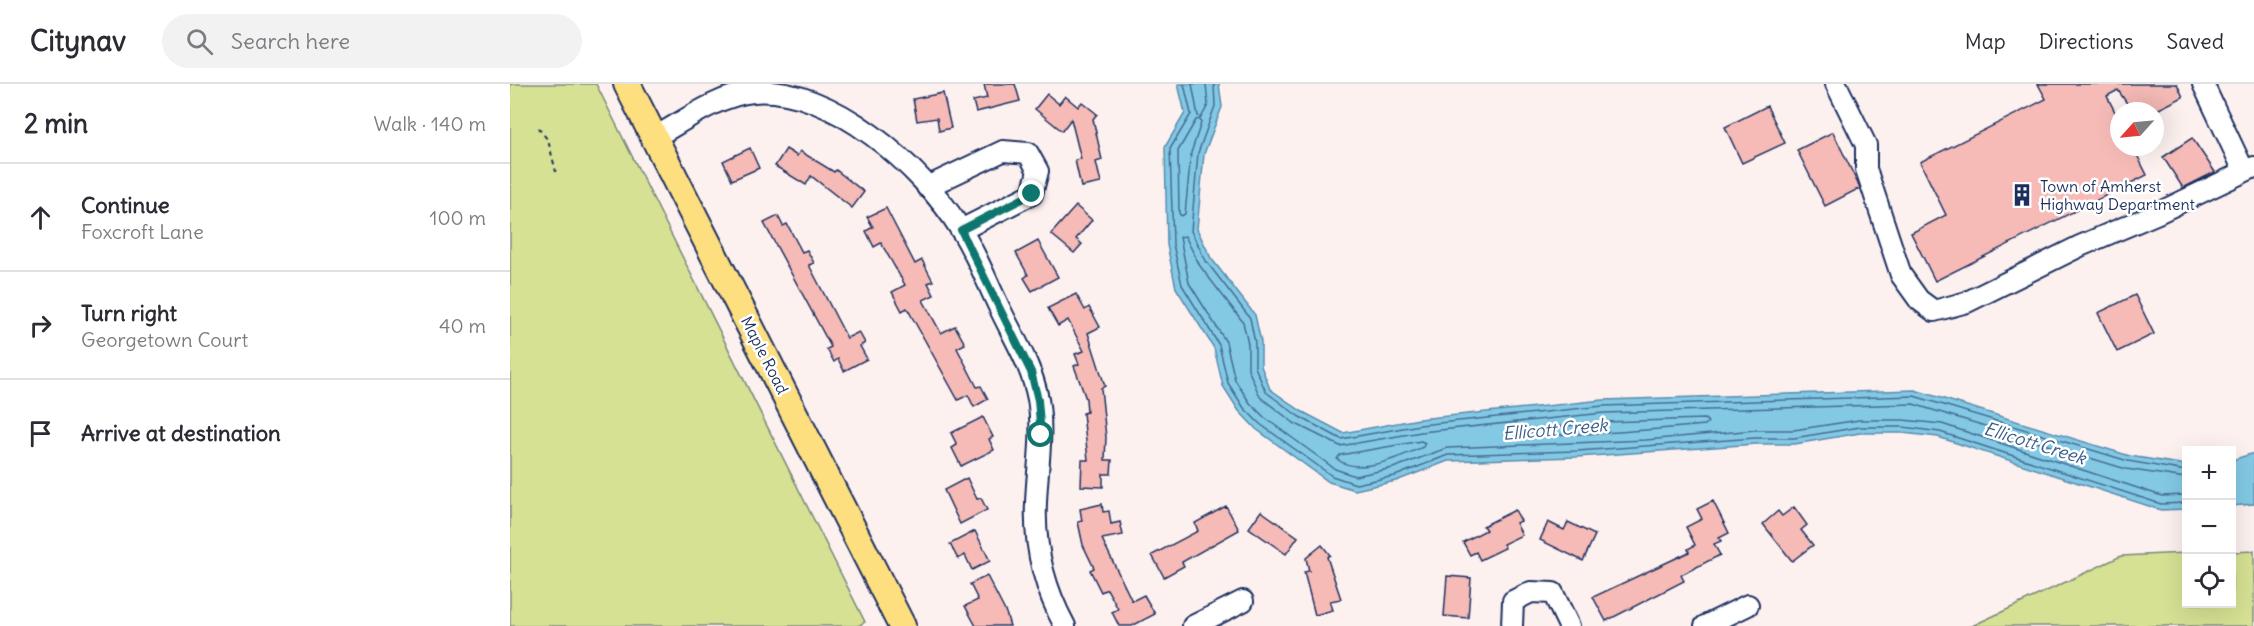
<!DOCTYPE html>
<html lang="en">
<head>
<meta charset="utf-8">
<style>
  :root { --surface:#fff; --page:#f2f2f3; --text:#2b2b33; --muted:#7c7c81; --line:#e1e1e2 }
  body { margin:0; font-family:Delius,sans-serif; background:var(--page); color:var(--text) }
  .controls { position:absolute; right:18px; bottom:18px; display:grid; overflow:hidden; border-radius:0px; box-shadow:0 6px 24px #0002 }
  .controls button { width:54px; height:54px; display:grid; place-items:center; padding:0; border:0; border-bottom:2px solid var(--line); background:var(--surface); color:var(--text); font:30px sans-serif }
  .compass { position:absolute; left:1600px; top:18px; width:54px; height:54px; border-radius:50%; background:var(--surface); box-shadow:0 6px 24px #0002; rotate:243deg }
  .stop { position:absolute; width:18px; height:18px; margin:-14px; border:4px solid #0f766e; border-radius:50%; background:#fff }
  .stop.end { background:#0f766e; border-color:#fff; box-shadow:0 2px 6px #0008 }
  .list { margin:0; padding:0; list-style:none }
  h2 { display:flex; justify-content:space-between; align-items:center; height:78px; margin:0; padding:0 24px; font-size:26px }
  h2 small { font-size:20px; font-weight:400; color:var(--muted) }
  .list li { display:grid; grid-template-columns:39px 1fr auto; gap:18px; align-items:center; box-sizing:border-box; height:108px; padding:0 24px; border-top:2px solid var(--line) }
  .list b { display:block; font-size:22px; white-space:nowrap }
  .list p { margin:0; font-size:20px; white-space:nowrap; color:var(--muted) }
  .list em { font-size:20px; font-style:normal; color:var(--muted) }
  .icon { flex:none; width:33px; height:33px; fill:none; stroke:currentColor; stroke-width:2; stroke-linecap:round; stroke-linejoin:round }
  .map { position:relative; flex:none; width:1744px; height:542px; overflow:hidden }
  header { display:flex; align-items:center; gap:36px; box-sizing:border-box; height:84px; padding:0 30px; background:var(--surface); border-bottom:2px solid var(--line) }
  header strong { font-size:28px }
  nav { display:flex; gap:33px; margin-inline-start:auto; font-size:21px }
  .search { width:420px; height:54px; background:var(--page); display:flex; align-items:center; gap:15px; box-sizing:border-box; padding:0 21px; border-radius:33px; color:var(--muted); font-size:22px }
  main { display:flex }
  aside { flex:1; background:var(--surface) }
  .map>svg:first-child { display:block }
</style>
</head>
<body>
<header>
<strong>Citynav</strong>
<div class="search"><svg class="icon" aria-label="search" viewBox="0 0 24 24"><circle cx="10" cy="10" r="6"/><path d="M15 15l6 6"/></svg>Search here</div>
<nav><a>Map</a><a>Directions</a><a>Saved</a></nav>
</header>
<main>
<aside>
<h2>2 min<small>Walk · 140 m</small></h2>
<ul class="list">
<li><svg class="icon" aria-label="ahead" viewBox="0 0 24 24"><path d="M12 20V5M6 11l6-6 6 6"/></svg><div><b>Continue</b><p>Foxcroft Lane</p></div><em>100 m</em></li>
<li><svg class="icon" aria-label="right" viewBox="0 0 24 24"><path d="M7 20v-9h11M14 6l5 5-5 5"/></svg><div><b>Turn right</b><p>Georgetown Court</p></div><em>40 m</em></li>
<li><svg class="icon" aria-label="arrive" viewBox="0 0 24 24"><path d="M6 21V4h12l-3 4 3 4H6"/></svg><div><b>Arrive at destination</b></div></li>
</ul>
</aside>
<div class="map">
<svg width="1744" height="542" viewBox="0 0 1744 542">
  <rect width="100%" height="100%" fill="#fdf1f0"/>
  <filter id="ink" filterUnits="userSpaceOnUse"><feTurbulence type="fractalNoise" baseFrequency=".0167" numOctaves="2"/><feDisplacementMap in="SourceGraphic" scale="12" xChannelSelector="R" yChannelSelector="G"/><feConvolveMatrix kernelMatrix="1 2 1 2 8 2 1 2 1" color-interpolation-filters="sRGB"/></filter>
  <g filter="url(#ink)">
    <g fill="#d6e194" stroke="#788879" stroke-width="1.5">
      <path d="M 0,0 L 86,0 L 355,538 L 348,542 L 0,542 Z"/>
      <path d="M 1744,467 L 1744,542 L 1462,542 L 1611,472 L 1676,469 L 1676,520 L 1722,520 L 1722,468 Z"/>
    </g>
    <g fill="#83c9e4" stroke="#598bae" stroke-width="1.5">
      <path d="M 668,0 L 709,0 L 712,23 L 694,70 L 687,145 L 701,174 L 745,231 L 751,258 L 751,282 L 760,305 L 791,327 L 833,349 L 909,335 L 1093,316 L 1405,306 L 1620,372 L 1676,381 L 1676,425 L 1651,426 L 1428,353 L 1393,349 L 1350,349 L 1285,360 L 1246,360 L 1067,373 L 938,377 L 886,397 L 845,406 L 819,398 L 746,345 L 729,327 L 713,302 L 704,264 L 666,204 L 657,161 L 655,63 L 675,29 Z"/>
      <path d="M 1744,369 L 1744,420 L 1722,422 L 1722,376 Z"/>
    </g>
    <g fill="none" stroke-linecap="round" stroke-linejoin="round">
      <g stroke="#456d94" stroke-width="1.5">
        <path d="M 674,0 L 681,30 L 660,65 L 663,160 L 672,201 L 709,261 L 718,299 L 734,324 L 750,340 L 822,392 L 846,400 L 885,392 L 938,371 L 1067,367 L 1245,354 L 1284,354 L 1350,343 L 1393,343 L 1430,348 L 1651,420 L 1676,419"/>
        <path d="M 682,0 L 688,32 L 691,34 L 698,21 L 696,0"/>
        <path d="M 704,0 L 705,22 L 688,69 L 681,147 L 696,177 L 740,234 L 745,259 L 745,283 L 756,308 L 788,332 L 831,355 L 910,341 L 1093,322 L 1404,312 L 1618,377 L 1676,387"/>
        <path d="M 686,36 L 690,35 L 691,39 L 681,69 L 675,130 L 671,132 L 669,129 L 668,67 Z"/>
        <path d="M 1195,335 L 1198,338 L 1195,341 C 1138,346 1082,351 1025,351 L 1022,349 L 1025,345 L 1094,338 Z"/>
        <path d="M 911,357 L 915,359 L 913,363 C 891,372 849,393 827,375 L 830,371 Z"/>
        <path d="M 1676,394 L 1616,385 L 1403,320 L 1094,329 L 911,348 L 830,362 L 784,339 L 750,313 L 738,285 L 738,260 L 733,238 L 690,182 L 675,152 L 670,153 L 679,199 L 716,258 L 725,296 L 740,319 L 755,334 L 825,385 L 845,392 L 883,384 L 937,364 L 1136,356 L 1245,346 L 1284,346 L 1349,336 L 1393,336 L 1432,340 L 1652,412 L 1676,411"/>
      </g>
    </g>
    <g fill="#f6bbb6" stroke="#1b2f5e" stroke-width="1.5">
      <path d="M 474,0 L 505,0 L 510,17 L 466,28 L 463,17 L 477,14 Z"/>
      <path d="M 1528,0 L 1667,0 L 1673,13 L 1645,27 L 1622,27 L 1608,6 L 1597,12 L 1609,36 L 1609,63 L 1623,63 L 1637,91 L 1425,197 L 1401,149 L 1436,131 L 1410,78 L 1536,15 Z"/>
      <path d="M 433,9 L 441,44 L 429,47 L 427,34 L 407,37 L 403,15 Z"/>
      <path d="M 537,10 L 549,20 L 555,12 L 568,23 L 572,18 L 587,30 L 583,35 L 592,76 L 586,78 L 591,99 L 571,103 L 565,76 L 571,75 L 561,35 L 552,47 L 525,25 Z"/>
      <path d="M 1257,22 L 1275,59 L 1232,79 L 1215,43 Z"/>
      <path d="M 1323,48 L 1350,104 L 1315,122 L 1287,66 Z"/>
      <path d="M 1682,54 L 1705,88 L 1673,104 L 1653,73 Z"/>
      <path d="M 240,64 L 249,84 L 222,96 L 213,77 Z"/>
      <path d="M 276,65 L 287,72 L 290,67 L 324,88 L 326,86 L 354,108 L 342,124 L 301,92 L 296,101 L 265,82 Z"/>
      <path d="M 566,122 L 582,136 L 566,155 L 572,160 L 564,169 L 541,150 Z"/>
      <path d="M 376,124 L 405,180 L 412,176 L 423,197 L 418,199 L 424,211 L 413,216 L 431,249 L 445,242 L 455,260 L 447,264 L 467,303 L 471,302 L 478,315 L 464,323 L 458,311 L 448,316 L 397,224 L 392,227 L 382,208 L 395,201 L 371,159 L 364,163 L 356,147 L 363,143 L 357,133 Z"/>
      <path d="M 268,132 L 273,142 L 277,140 L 292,168 L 297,166 L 304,179 L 299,181 L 337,254 L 349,248 L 355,259 L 350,262 L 357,275 L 334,287 L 328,275 L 324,278 L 317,265 L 321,263 L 254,139 Z"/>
      <path d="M 528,157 L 548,193 L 522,207 L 514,194 L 518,191 L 506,169 Z"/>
      <path d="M 566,210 L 575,226 L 579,223 L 590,243 L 578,249 L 595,302 L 591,304 L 596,353 L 595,376 L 602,376 L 601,390 L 593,390 L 593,403 L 571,402 L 572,376 L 578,376 L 573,329 L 577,328 L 576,315 L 564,282 L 569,280 L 565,270 L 574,267 L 558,236 L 548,242 L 538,224 Z"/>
      <path d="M 1625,211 L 1644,250 L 1607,268 L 1588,229 Z"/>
      <path d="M 473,333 L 483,353 L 479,355 L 484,366 L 451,382 L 442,364 L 447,361 L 441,349 Z"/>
      <path d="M 457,394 L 467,415 L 471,414 L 477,426 L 450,440 L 434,406 Z"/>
      <path d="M 1203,417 L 1219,449 L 1209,454 L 1211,457 L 1204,460 L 1210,471 L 1171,491 L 1174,497 L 1096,537 L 1083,513 L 1179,468 L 1178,465 L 1185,461 L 1176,443 L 1192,435 L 1187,425 Z"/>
      <path d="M 592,420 L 593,428 L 599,427 L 601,440 L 610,438 L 613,451 L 592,455 L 622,517 L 634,511 L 645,530 L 622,542 L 609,542 L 602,528 L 608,525 L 597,505 L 591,508 L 580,486 L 584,484 L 573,461 L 568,438 L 572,437 L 570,425 Z"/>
      <path d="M 716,422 L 729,446 L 672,478 L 674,482 L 654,493 L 642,471 L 688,447 L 685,439 Z"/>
      <path d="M 1284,423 L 1297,441 L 1291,446 L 1303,461 L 1282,477 L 1253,440 L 1268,427 L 1272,432 Z"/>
      <path d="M 1005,426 L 1011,437 L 1006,439 L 1012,451 L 993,460 L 995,464 L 970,476 L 966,468 L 960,471 L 953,458 L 976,446 L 973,442 Z"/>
      <path d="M 751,427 L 788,453 L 776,470 L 739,444 Z"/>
      <path d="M 1038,438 L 1054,446 L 1058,438 L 1085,451 L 1073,477 L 1030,456 Z"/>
      <path d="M 465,447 L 480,477 L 462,486 L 455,471 L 448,475 L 440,460 Z"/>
      <path d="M 812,461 L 820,471 L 817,473 L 831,515 L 820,517 L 823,526 L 805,531 L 794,488 L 799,487 L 796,474 Z"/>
      <path d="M 477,492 L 496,529 L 500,542 L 466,542 L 455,522 L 468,516 L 460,500 Z"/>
      <path d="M 937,492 L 961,494 L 958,534 L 934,532 Z"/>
    </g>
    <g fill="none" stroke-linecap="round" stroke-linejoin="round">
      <g stroke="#1b2f5e" stroke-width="24">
        <g id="minor">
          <path d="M 1326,0 L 1356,61 L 1356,85 L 1391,191 L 1409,216 L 1424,227 L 1457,218 L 1570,162 L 1648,129 L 1744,83"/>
          <path d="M 1693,0 L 1734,87"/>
          <path d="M 145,53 C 174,37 209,11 243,8 C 321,1 413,84 451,146 C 467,171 478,201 491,227 C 505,256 522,283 528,315 C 534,350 527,385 526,419 C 524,462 535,505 555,542"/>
          <path d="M 417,103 L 493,67 L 518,69 L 528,87 L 522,110 L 451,146"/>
          <path d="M 683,542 L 733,517"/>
          <path d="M 1002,542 L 1003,517 L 1021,508 L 1043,509 L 1059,542"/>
          <path d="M 1195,542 L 1238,521"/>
        </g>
      </g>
      <g stroke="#1b2f5e" stroke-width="30">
        <path id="major" d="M 117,0 L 392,542"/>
      </g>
      <path stroke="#1b2f5e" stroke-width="2" stroke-dasharray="4.5 4.5" stroke-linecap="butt" d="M 28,44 L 38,56 L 46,88"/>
      <use href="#minor" stroke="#fff" stroke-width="20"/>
      <use href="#major" stroke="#fedf80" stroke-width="26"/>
    </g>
  </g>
  <g fill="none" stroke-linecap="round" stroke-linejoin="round" filter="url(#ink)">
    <path stroke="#0f766e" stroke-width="8" d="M 522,110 L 451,146 L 521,288 L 528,316 L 531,351"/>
  </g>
  <defs>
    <g id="building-bare" transform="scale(1.8)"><path d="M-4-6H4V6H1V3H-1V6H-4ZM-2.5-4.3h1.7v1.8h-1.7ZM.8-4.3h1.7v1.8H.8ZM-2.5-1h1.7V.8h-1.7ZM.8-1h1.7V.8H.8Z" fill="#1b2f5e" stroke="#fff" stroke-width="2.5" paint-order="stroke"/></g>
  </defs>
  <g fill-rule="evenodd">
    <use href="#building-bare" x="1512" y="111"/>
  </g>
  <g text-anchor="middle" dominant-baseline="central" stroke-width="5" stroke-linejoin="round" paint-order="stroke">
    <g font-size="16" fill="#1b2f5e" stroke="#fff" text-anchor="start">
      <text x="1530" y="102">Town of Amherst<tspan x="1530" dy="18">Highway Department</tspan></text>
    </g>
    <g font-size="16" fill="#1b2f5e" stroke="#fff">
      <text transform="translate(255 271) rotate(63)">Maple Road</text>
    </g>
    <g font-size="18" font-style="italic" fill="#3a5d86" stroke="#fff">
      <text transform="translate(1045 345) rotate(-5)">Ellicott Creek</text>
      <text transform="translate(1525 359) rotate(17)">Ellicott Creek</text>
    </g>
  </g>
</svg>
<div class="controls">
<button>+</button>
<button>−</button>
<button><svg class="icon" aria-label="locate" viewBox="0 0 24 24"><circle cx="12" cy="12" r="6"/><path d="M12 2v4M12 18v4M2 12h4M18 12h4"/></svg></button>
</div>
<svg class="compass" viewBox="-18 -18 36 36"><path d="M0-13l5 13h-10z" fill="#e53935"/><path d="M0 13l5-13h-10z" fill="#7c7c81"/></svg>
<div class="stop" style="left:531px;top:351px"></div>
<div class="stop end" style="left:522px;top:110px"></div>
</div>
</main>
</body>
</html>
